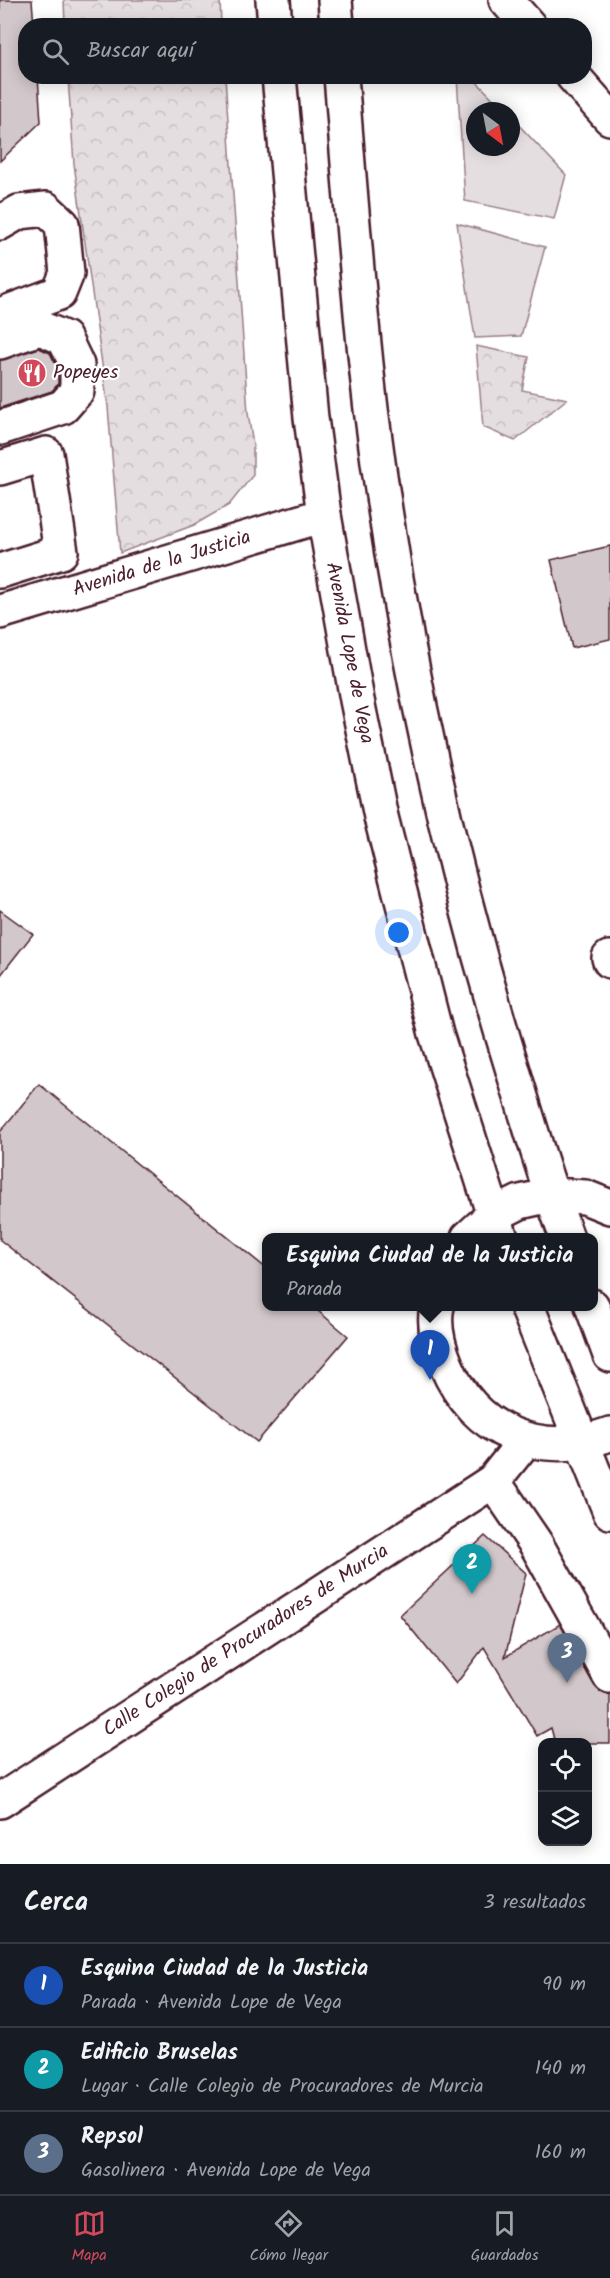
<!DOCTYPE html>
<html lang="es">
<head>
<meta charset="utf-8">
<style>
  :root { --surface:#171b24; --page:#242831; --text:#f1f3f6; --muted:#9ea1a6; --line:#363941; --accent:#d1495b }
  body { margin:0; font-family:Kalam,sans-serif; background:var(--page); color:var(--text) }
  .controls { position:absolute; right:18px; bottom:18px; display:grid; overflow:hidden; border-radius:12px; box-shadow:0 3px 15px #0003 }
  .controls button { width:54px; height:54px; display:grid; place-items:center; padding:0; border:0; border-bottom:2px solid var(--line); background:var(--surface); color:var(--text); font:30px sans-serif }
  .compass { position:absolute; left:466px; top:102px; width:54px; height:54px; border-radius:50%; background:var(--surface); box-shadow:0 3px 15px #0003; rotate:148deg }
  .you { position:absolute; left:399px; top:933px; width:21px; height:21px; margin:-15px; border:4px solid #fff; border-radius:50%; background:#1a73e8; box-shadow:0 0 0 9px #1a73e833 }
  .badge { display:grid; place-items:center; width:39px; height:39px; border-radius:50%; background:var(--accent); color:#fff; font-size:20px; font-weight:700 }
  .pin { position:absolute; translate:-50% -50px; filter:drop-shadow(0 2px 3px #0008) }
  .pin::after { content:''; position:absolute; top:32px; width:21px; height:18px; background:inherit; clip-path:polygon(0 0,100% 0,50% 100%) }
  .popup { position:absolute; left:262px; top:1233px; width:336px; height:78px; box-sizing:border-box; display:grid; place-content:center; border-radius:12px; background:var(--surface); filter:drop-shadow(0 2px 4px #0005); font-size:20px; white-space:nowrap; color:var(--muted) }
  .popup b { font-size:22px; color:var(--text) }
  .popup::after { content:''; position:absolute; left:50%; top:100%; margin-left:-12px; border:12px solid transparent; border-top-color:var(--surface) }
  .list { margin:0; padding:0; list-style:none }
  h2 { display:flex; justify-content:space-between; align-items:center; height:78px; margin:0; padding:0 24px; font-size:26px }
  h2 small { font-size:20px; font-weight:400; color:var(--muted) }
  .list li { display:grid; grid-template-columns:39px 1fr auto; gap:18px; align-items:center; box-sizing:border-box; height:84px; padding:0 24px; border-top:2px solid var(--line) }
  .list b { display:block; font-size:22px; white-space:nowrap }
  .list p { margin:0; font-size:20px; white-space:nowrap; color:var(--muted) }
  .list em { font-size:20px; font-style:normal; color:var(--muted) }
  .icon { flex:none; width:33px; height:33px; fill:none; stroke:currentColor; stroke-width:2; stroke-linecap:round; stroke-linejoin:round }
  .map { position:relative; flex:none; width:610px; height:1864px; overflow:hidden }
  .search { position:absolute; background:var(--surface); box-shadow:0 3px 15px #0003; left:18px; right:18px; top:18px; height:66px; display:flex; align-items:center; gap:15px; box-sizing:border-box; padding:0 21px; border-radius:24px; color:var(--muted); font-size:22px }
  .sheet { height:330px; background:var(--surface) }
  nav { display:flex; justify-content:space-around; align-items:center; box-sizing:border-box; height:84px; border-top:2px solid var(--line); background:var(--surface); font-size:16px; color:var(--muted) }
  nav a { display:grid; justify-items:center; gap:3px }
  nav .on { color:var(--accent) }
  .map>svg:first-child { display:block }
</style>
</head>
<body>
<div class="map">
<svg width="610" height="1864" viewBox="0 0 610 1864">
  <defs>
    <pattern id="park-crowns" width="20" height="18" patternUnits="userSpaceOnUse" patternTransform="scale(1.5)"><rect width="20" height="18" fill="#e5dee0"/><path d="M2 6a3 3 0 1 1 6 0M12 15a3 3 0 1 1 6 0" fill="none" stroke="#c6bec0"/></pattern>
  </defs>
  <rect width="100%" height="100%" fill="#fff"/>
  <filter id="ink" filterUnits="userSpaceOnUse"><feTurbulence type="fractalNoise" baseFrequency=".0167" numOctaves="2"/><feDisplacementMap in="SourceGraphic" scale="12" xChannelSelector="R" yChannelSelector="G"/><feConvolveMatrix kernelMatrix="1 2 1 2 8 2 1 2 1" color-interpolation-filters="sRGB"/></filter>
  <g filter="url(#ink)">
    <g fill="#e5dee0" stroke="#987e86" stroke-width="1.5">
      <path d="M 457,77 L 472,77 L 505,111 L 475,111 L 475,147 L 511,147 L 511,117 L 566,175 L 554,219 L 465,201 Z"/>
      <path d="M 457,223 L 545,247 L 521,336 L 475,338 Z"/>
    </g>
    <g fill="url(#park-crowns)" stroke="#987e86" stroke-width="1.5">
      <path d="M 64,0 L 220,0 L 221,25 L 65,25 Z"/>
      <path d="M 68,77 L 225,77 L 248,413 L 253,445 L 253,475 L 229,505 L 194,525 L 120,553 L 108,407 L 74,164 Z"/>
      <path d="M 476,346 L 529,357 L 522,390 L 567,399 L 515,441 L 483,427 Z"/>
    </g>
    <g fill="#d2c7cb" stroke="#4a1f2b" stroke-width="1.5">
      <path d="M 0,0 L 32,0 L 34,26 L 26,26 L 26,76 L 38,76 L 41,122 L 0,161 Z"/>
      <path d="M 39,348 L 50,353 L 58,369 L 58,384 L 52,391 L 0,408 L 0,360 Z"/>
      <path d="M 610,546 L 610,639 L 572,648 L 551,560 Z"/>
      <path d="M 0,910 L 33,934 L 0,976 Z"/>
      <path d="M 39,1084 L 267,1269 L 267,1306 L 312,1306 L 348,1336 L 257,1442 L 0,1240 L 0,1132 Z"/>
      <path d="M 485,1536 L 526,1573 L 505,1657 L 560,1624 L 594,1685 L 601,1692 L 610,1695 L 610,1743 L 555,1743 L 551,1728 L 537,1736 L 484,1647 L 456,1684 L 400,1615 Z"/>
    </g>
    <g fill="none" stroke-linecap="round" stroke-linejoin="round">
      <g stroke="#4a1f2b" stroke-width="38">
        <g id="minor">
          <path d="M 506,0 L 529,26"/>
          <path d="M 573,76 L 610,118"/>
          <path d="M 0,223 L 19,212 L 46,209 L 62,224 L 67,273 L 59,293 L 0,315"/>
          <path d="M 0,342 L 40,328 L 64,338 L 77,365 L 77,391 L 63,407 L 0,428"/>
          <path d="M 0,468 L 46,454 L 61,552 L 0,571"/>
          <path d="M 0,612 L 324,515"/>
          <path d="M 609,958 L 610,961"/>
          <path d="M 493,1481 L 536,1544 L 610,1676"/>
          <path d="M 0,1801 L 493,1481 L 526,1440"/>
        </g>
      </g>
      <g stroke="#4a1f2b" stroke-width="38">
        <g id="major">
          <path d="M 273,0 L 275,26"/>
          <path d="M 335,0 L 337,26"/>
          <path d="M 279,76 L 311,418 L 324,515 L 357,700 L 381,817 L 436,1034 L 501,1238"/>
          <path d="M 341,76 C 350,187 358,299 371,409 C 399,632 446,852 512,1067 C 529,1124 546,1182 567,1238"/>
          <path d="M 468,1238 L 492,1216 L 520,1202 L 551,1195 L 585,1197 L 610,1207"/>
          <path d="M 437,1306 C 433,1325 439,1348 446,1365 C 475,1434 541,1459 610,1434"/>
          <path d="M 527,1306 L 610,1512"/>
          <path d="M 592,1306 L 610,1355"/>
        </g>
      </g>
      <use href="#minor" stroke="#fff" stroke-width="33"/>
      <use href="#major" stroke="#fff" stroke-width="33"/>
    </g>
  </g>
  <defs>
    <g id="restaurant-disc" transform="scale(1.5)"><circle r="9.5" fill="#d1495b" stroke="#fff"/><path d="M-5-6h1v4h1v-4h1v4h1v-4h1v5L-1.5 .5V6h-2V.5L-5-1ZM5-6V6H3V1.5H1.5Q1.5-4 5-6Z" fill="#fff"/></g>
  </defs>
  <g fill-rule="evenodd">
    <use href="#restaurant-disc" x="32" y="373"/>
  </g>
  <g text-anchor="middle" dominant-baseline="central" stroke-width="4.5" stroke-linejoin="round" paint-order="stroke">
    <g font-size="20" fill="#4a1f2b" stroke="#fff" text-anchor="start">
      <text x="53" y="373">Popeyes</text>
    </g>
    <g font-size="20" fill="#4a1f2b" stroke="#fff">
      <text transform="translate(162 564) rotate(-17)">Avenida de la Justicia</text>
      <text transform="translate(349 653) rotate(79)">Avenida Lope de Vega</text>
      <text transform="translate(246 1641) rotate(-33)">Calle Colegio de Procuradores de Murcia</text>
    </g>
  </g>
</svg>
<div class="controls">
<button><svg class="icon" aria-label="locate" viewBox="0 0 24 24"><circle cx="12" cy="12" r="6"/><path d="M12 2v4M12 18v4M2 12h4M18 12h4"/></svg></button>
<button><svg class="icon" aria-label="layers" viewBox="0 0 24 24"><path d="M12 4l9 5-9 5-9-5zM3 14l9 5 9-5"/></svg></button>
</div>
<svg class="compass" viewBox="-18 -18 36 36"><path d="M0-13l5 13h-10z" fill="#e53935"/><path d="M0 13l5-13h-10z" fill="#9ea1a6"/></svg>
<div class="you"></div>
<div class="pin badge" style="left:430px;top:1380px;background:#1a4fb4">1</div>
<div class="popup"><b>Esquina Ciudad de la Justicia</b>Parada</div>
<div class="pin badge" style="left:472px;top:1594px;background:#0f9aa8">2</div>
<div class="pin badge" style="left:567px;top:1683px;background:#5c6f8a">3</div>
<div class="search"><svg class="icon" aria-label="search" viewBox="0 0 24 24"><circle cx="10" cy="10" r="6"/><path d="M15 15l6 6"/></svg>Buscar aquí</div>
</div>
<section class="sheet">
<h2>Cerca<small>3 resultados</small></h2>
<ul class="list">
<li><span class="badge" style="background:#1a4fb4">1</span><div><b>Esquina Ciudad de la Justicia</b><p>Parada · Avenida Lope de Vega</p></div><em>90 m</em></li>
<li><span class="badge" style="background:#0f9aa8">2</span><div><b>Edificio Bruselas</b><p>Lugar · Calle Colegio de Procuradores de Murcia</p></div><em>140 m</em></li>
<li><span class="badge" style="background:#5c6f8a">3</span><div><b>Repsol</b><p>Gasolinera · Avenida Lope de Vega</p></div><em>160 m</em></li>
</ul>
</section>
<nav>
<a class="on"><svg class="icon" aria-label="map" viewBox="0 0 24 24"><path d="M3 6l6-2 6 2 6-2v14l-6 2-6-2-6 2zM9 4v14M15 6v14"/></svg>Mapa</a>
<a><svg class="icon" aria-label="directions" viewBox="0 0 24 24"><path d="M12 3l9 9-9 9-9-9zM9 14v-3h6M13 9l2 2-2 2"/></svg>Cómo llegar</a>
<a><svg class="icon" aria-label="saved" viewBox="0 0 24 24"><path d="M7 4h10v16l-5-4-5 4z"/></svg>Guardados</a>
</nav>
</body>
</html>
